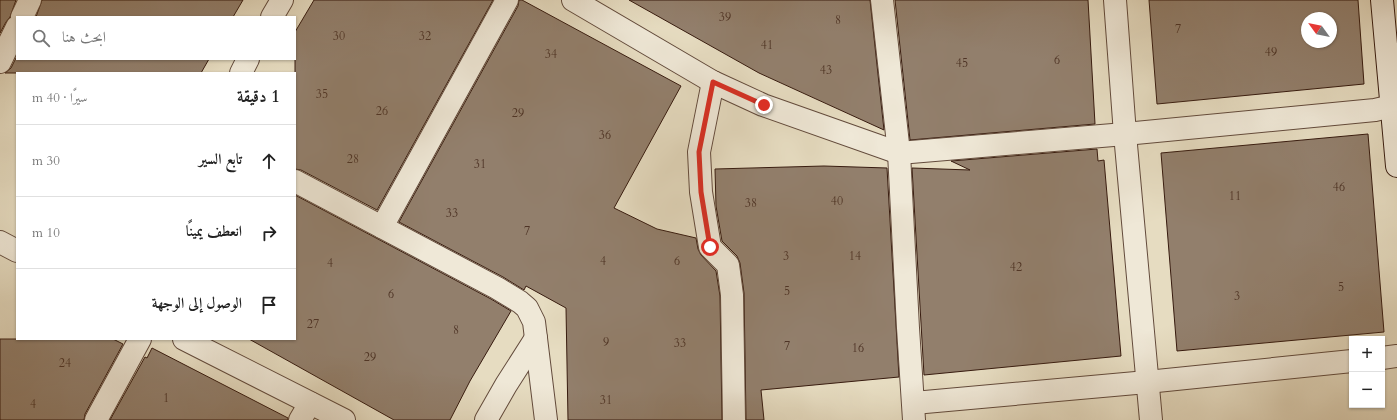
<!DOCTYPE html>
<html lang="ar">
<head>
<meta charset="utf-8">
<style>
  :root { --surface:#fff; --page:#f6f6f6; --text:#222; --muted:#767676; --line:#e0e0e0 }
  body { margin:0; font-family:Cardo,Amiri,serif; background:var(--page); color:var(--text); direction:rtl }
  .controls { position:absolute; right:12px; bottom:12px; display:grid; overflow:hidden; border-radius:0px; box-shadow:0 1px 3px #0004 }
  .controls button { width:36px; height:36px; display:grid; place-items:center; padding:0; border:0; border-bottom:1px solid var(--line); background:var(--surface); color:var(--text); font:20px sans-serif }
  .compass { position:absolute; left:1301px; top:12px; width:36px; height:36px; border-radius:50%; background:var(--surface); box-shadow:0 1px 3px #0004; rotate:303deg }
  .stop { position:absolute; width:12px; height:12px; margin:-9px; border:3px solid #d93025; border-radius:50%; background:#fff }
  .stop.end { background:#d93025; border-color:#fff; box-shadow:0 1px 4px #0008 }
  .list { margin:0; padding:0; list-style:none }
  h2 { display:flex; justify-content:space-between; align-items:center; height:52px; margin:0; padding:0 16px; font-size:17px }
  h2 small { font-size:13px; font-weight:400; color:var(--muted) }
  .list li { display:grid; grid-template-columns:26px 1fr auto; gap:12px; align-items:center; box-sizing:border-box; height:72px; padding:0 16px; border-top:1px solid var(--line) }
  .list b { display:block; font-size:15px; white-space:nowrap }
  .list em { font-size:13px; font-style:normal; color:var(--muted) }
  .icon { flex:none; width:22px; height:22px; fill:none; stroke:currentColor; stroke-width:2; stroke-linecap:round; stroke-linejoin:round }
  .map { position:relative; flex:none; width:1397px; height:420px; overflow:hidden; direction:ltr }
  .search { position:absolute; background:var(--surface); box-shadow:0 1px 3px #0004; left:16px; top:16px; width:280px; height:44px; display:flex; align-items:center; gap:10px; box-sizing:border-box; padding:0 14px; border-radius:0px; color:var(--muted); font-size:15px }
  .panel { position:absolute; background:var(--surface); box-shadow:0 1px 3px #0004; left:16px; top:72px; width:280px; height:268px; border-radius:0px; direction:rtl }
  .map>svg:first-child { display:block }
</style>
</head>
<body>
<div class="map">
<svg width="1397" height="420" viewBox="0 0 1397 420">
  <rect width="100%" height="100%" fill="#e6dcc1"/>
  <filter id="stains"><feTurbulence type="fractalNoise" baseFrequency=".005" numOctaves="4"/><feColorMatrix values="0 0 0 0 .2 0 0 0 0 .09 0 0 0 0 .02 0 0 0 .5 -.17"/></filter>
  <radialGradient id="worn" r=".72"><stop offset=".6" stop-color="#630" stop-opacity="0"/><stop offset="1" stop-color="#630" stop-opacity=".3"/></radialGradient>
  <g fill="#927f6c" stroke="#371b0f" fill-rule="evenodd">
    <path d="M 0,0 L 16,0 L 10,17 L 6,22 L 0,33 Z"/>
    <path d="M 42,0 L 243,0 L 233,17 L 36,17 Z"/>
    <path d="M 314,0 L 493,0 L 377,210 L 301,170 L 295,169 L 295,32 Z"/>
    <path d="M 519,0 L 522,0 L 681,86 L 614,208 L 657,229 L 696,238 L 698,249 L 701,255 L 716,271 L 720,296 L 722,420 L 568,420 L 566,308 L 526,286 L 524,290 L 503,277 L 399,222 L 518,6 Z"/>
    <path d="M 629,0 L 870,0 L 884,130 L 759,73 Z"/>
    <path d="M 895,0 L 1088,0 L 1095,124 L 910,140 Z"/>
    <path d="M 1149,0 L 1358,0 L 1364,84 L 1157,104 ZM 1307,18 L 1331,18 L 1331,42 L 1307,42 Z"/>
    <path d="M 17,56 L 17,59 L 209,59 L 201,73 L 5,73 L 11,68 Z"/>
    <path d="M 1368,134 L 1384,332 L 1177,351 L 1161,153 Z"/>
    <path d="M 1097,149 L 1098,161 L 1104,160 L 1121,356 L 924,375 L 912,168 L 970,170 L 951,161 Z"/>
    <path d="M 824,166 L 887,168 L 899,377 L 761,390 L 764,420 L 746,420 L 744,293 L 740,263 L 737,256 L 722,241 L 716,206 L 715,169 Z"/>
    <path d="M 295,195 L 491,299 L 511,311 L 470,381 L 450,420 L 394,420 L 249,339 L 295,339 Z"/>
    <path d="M 0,339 L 113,339 L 123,344 L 85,414 L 84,420 L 0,420 Z"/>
    <path d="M 152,348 L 288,418 L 288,420 L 110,420 L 145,357 L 147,358 Z"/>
  </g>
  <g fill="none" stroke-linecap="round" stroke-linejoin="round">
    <g stroke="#634b3c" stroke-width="24">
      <g id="street">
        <path d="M 573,0 L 713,82 L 763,105 L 899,153 L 1125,134 L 1375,110 L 1392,106"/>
        <path d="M 882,0 L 899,153 L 908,328 L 914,420"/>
        <path d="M 1115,0 L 1125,134 L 1151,420"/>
        <path d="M 22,17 L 30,0"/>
        <path d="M 272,17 L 282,0"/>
        <path d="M 0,62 L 17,27"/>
        <path d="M 241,73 L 248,59"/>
        <path d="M 713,82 L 699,152 L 701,192 L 710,247 L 728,265 L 732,295 L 734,420"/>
        <path d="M 295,181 L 497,288 L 520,302 L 527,308 L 534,322 L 546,420"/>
        <path d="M 382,227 L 507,0"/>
        <path d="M 0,242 L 17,251"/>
        <path d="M 184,339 L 344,420"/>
        <path d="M 1382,358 L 1397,356"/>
        <path d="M 914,403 L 1147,382 L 1352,361"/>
        <path d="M 96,420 L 140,339"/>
        <path d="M 300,420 L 310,403"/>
        <path d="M 486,420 L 506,385 L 536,338"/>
      </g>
    </g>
    <g stroke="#371b0f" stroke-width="24">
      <path id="secondary" d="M 1382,0 L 1397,166"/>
    </g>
    <use href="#street" stroke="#efe8d7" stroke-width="22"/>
    <use href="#secondary" stroke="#efe8d7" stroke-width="22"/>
  </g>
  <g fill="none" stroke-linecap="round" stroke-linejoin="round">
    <path stroke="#d93025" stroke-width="5" d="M 710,247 L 701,192 L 699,152 L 713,82 L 764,105"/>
  </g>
  <g text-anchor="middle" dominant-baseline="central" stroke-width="3" stroke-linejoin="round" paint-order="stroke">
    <g font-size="12" fill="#4e3426">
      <text x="725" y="17">39</text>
      <text x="838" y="20">8</text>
      <text x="1178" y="29">7</text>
      <text x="339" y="36">30</text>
      <text x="425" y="36">32</text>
      <text x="767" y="45">41</text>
      <text x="1271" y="52">49</text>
      <text x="551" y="54">34</text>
      <text x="1057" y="60">6</text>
      <text x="962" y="63">45</text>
      <text x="826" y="70">43</text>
      <text x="322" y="94">35</text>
      <text x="382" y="111">26</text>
      <text x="518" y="113">29</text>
      <text x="605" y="135">36</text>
      <text x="353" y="159">28</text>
      <text x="480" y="164">31</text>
      <text x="1339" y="187">46</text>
      <text x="1235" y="196">11</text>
      <text x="837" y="201">40</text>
      <text x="751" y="203">38</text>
      <text x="452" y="213">33</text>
      <text x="527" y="231">7</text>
      <text x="786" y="256">3</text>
      <text x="855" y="256">14</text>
      <text x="603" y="261">4</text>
      <text x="677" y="261">6</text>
      <text x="330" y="263">4</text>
      <text x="1016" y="267">42</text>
      <text x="1341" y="287">5</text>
      <text x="787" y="291">5</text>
      <text x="391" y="294">6</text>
      <text x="1237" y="296">3</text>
      <text x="313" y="324">27</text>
      <text x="456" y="330">8</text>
      <text x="606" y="342">9</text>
      <text x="680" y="343">33</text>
      <text x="787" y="346">7</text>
      <text x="858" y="348">16</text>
      <text x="370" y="357">29</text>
      <text x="65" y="363">24</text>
      <text x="166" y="398">1</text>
      <text x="606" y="400">31</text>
      <text x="33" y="404">4</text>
    </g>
  </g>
  <rect width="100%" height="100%" filter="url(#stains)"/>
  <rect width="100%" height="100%" fill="url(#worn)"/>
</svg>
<div class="controls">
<button>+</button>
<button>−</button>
</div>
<svg class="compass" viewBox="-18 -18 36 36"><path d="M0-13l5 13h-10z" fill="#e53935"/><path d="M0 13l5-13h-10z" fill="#767676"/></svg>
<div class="stop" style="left:710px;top:247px"></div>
<div class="stop end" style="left:764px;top:105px"></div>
<div class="search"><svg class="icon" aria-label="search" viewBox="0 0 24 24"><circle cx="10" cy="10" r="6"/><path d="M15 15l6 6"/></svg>ابحث هنا</div>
<section class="panel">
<h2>1 دقيقة<small>سيرًا · 40 m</small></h2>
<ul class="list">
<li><svg class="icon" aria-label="ahead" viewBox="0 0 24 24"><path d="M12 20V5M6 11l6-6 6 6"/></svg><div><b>تابع السير</b></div><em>30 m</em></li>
<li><svg class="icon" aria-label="right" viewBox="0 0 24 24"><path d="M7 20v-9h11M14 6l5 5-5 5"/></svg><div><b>انعطف يمينًا</b></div><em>10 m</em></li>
<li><svg class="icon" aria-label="arrive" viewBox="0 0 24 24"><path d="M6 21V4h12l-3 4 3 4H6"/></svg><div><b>الوصول إلى الوجهة</b></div></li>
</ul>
</section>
</div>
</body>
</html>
